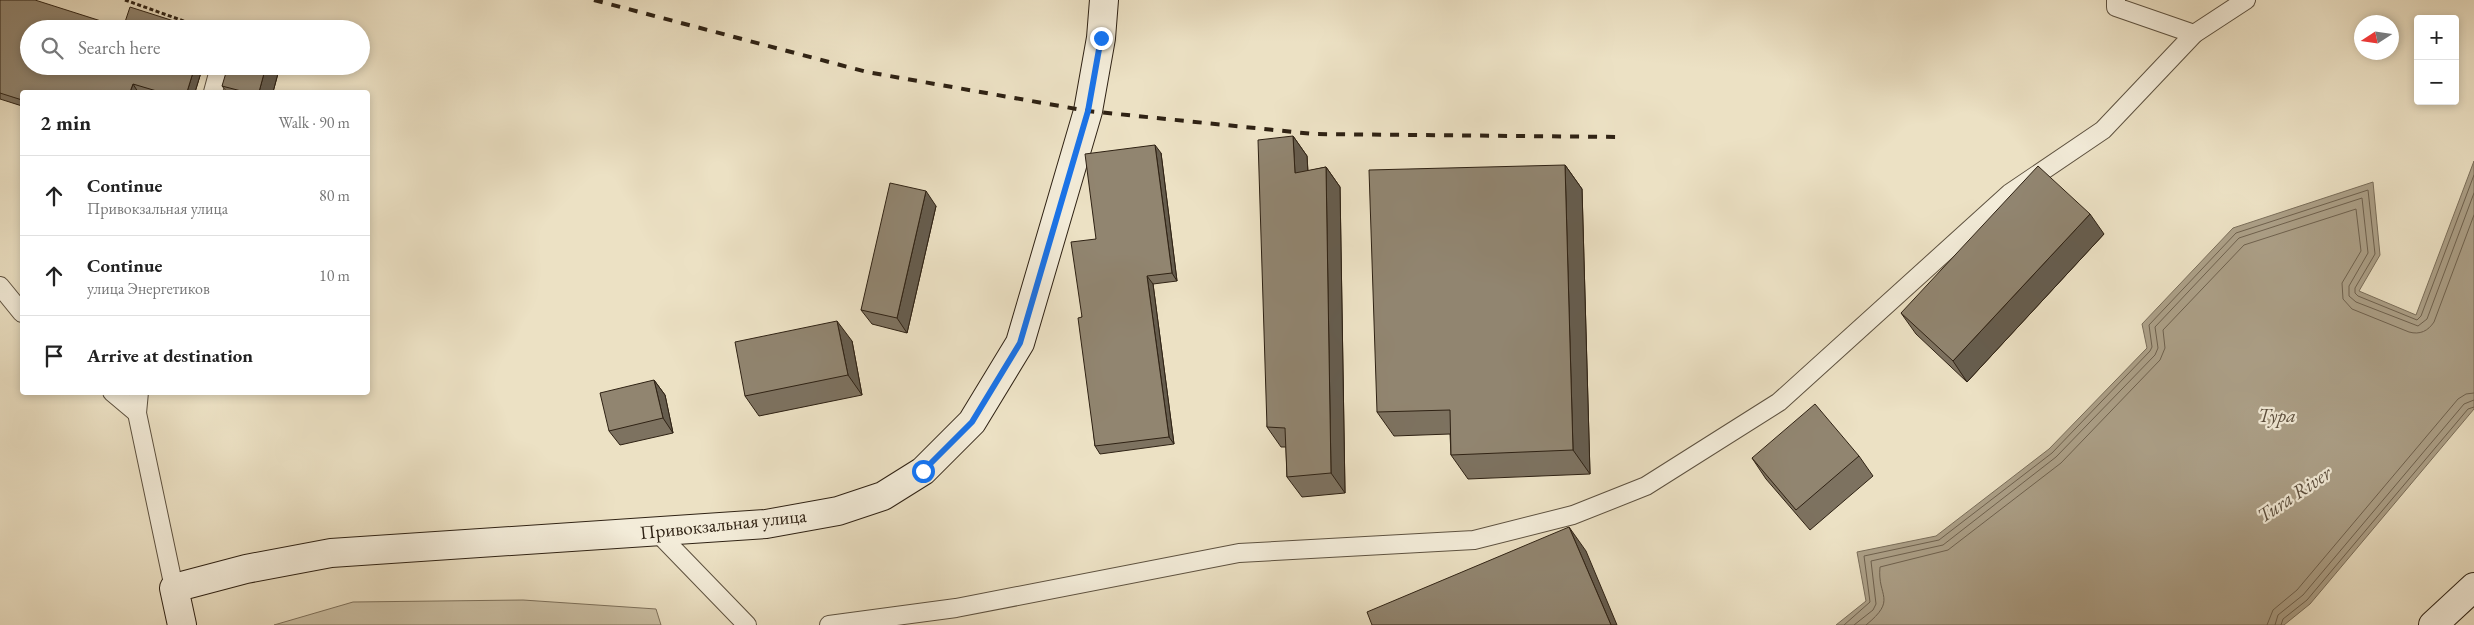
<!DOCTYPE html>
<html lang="en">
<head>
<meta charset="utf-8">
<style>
  :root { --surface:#fff; --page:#f2f2f2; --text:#222; --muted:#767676; --line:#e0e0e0 }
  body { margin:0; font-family:"EB Garamond",serif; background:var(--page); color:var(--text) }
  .controls { position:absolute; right:15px; top:15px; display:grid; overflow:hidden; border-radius:5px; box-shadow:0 2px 8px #0003 }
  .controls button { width:45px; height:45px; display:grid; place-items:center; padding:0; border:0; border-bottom:1px solid var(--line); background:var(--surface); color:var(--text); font:25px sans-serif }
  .compass { position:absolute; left:2354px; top:15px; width:45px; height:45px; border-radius:50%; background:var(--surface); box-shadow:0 2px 8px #0003; rotate:258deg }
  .stop { position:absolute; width:15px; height:15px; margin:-11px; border:4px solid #1a73e8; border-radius:50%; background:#fff }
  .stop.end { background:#1a73e8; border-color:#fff; box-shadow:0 1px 5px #0008 }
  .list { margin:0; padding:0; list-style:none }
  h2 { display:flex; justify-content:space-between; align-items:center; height:65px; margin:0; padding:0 20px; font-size:21px }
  h2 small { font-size:16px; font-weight:400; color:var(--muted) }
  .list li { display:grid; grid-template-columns:32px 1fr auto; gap:15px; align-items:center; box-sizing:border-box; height:80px; padding:0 20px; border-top:1px solid var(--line) }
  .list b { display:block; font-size:19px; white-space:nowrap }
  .list p { margin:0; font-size:16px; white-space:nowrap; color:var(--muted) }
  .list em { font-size:16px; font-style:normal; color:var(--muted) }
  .icon { flex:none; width:28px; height:28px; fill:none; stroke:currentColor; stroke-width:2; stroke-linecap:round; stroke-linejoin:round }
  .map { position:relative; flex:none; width:2474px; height:625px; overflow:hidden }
  .search { position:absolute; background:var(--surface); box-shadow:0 2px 8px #0003; left:20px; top:20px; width:350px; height:55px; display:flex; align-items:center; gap:12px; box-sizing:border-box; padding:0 18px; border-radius:28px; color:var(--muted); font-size:19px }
  .panel { position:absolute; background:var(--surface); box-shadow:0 2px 8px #0003; left:20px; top:90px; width:350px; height:305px; border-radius:5px }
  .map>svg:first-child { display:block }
</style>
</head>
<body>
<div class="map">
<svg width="2474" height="625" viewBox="0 0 2474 625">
  <rect width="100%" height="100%" fill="#ece1c4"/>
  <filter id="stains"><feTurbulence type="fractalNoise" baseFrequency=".004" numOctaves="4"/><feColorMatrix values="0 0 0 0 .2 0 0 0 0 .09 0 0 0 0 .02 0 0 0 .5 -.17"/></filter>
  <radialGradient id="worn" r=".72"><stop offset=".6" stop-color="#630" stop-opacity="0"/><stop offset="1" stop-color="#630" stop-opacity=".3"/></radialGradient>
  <path fill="#ccc1a6" stroke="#7e725d" d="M 523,600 L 656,609 L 661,625 L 274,625 L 353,602 Z"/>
  <path fill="#aca088" stroke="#7a6e5a" d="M 2474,161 L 2474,409 L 2310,604 L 2284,625 L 1836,625 L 1866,601 L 1857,552 L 1936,536 L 2049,449 L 2147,348 L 2142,324 L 2233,228 L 2373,182 L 2380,255 L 2359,291 L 2416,315 Z"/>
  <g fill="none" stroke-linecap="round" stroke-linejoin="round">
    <g stroke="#6e614e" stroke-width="1">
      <path d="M 1844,625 L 1870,602 L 1864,556 L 1939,540 L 2052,453 L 2150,351 L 2152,347 L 2149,325 L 2236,233 L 2368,190 L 2375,254 L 2355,288 L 2355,293 L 2358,296 L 2417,320 L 2421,316 L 2474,175"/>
      <path d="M 1854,625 L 1873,610 L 1876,604 L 1871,561 L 1943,545 L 2056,457 L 2155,355 L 2158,348 L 2155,327 L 2239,238 L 2362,198 L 2368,253 L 2349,286 L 2349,296 L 2356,302 L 2418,326 L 2427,319 L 2474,193"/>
      <path d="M 1866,625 C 1898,599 1877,597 1880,567 L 1948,550 L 2061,463 L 2160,360 L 2165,348 L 2163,330 L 2244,245 L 2356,209 L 2361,251 L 2342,283 L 2343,299 L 2352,309 L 2409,332 C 2420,335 2428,331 2434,322 L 2474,215"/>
      <path d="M 2267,625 L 2273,610 L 2297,590 L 2458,399 L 2466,394 L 2474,393"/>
      <path d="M 2275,625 L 2278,615 L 2303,595 L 2464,404 L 2474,400"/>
      <path d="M 2281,625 L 2283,619 L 2307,600 L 2468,409 L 2474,407"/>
    </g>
    <g stroke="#5e5240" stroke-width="20">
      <g id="lane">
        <path d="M 2116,0 L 2116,7 L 2194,34"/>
        <path d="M 213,92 L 220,66"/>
        <path d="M 0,286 L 22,313"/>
        <path d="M 112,392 L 137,413"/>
        <path d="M 139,392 L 137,413 L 174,588"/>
        <path d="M 656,531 L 747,625"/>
        <path d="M 829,625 L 956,608 L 1239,553 L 1474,540 L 1573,515 L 1646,486 L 1779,402 L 2010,193 L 2103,130 L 2194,34 L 2246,0"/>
      </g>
    </g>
    <g stroke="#2f2214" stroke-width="30">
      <g id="secondary">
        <path d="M 182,625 L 174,588 L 246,569 L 331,553 L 766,524 L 838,511 L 883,496 L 923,471 L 972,422 L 1020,343 L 1088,111 L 1101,38 L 1104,0"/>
        <path d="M 2433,625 L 2474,587"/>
      </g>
    </g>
    <path stroke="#2f2214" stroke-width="3" stroke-dasharray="4 2.5" stroke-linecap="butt" d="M 125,0 L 206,29"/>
    <use href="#lane" stroke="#f3ecd9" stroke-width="18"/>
    <use href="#secondary" stroke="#f3ecd9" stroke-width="28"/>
    <path stroke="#2f2214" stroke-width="4" stroke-dasharray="9 9" stroke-linecap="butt" d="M 594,0 L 867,72 L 1088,111 L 1313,134 L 1623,137"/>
  </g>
  <g fill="#7d7260" stroke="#2f2214">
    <path d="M 0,0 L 203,66 L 195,92 L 22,92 L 22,106 L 0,99 Z"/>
    <path d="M 280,66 L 273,92 L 227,92 L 222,86 Z"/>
    <path d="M 1293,136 L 1307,156 L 1308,171 L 1326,167 L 1340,187 L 1345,493 L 1302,497 L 1287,477 L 1286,447 L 1281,447 L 1267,427 Z"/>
    <path d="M 1161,153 L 1177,281 L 1153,284 L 1174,444 L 1100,454 L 1095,446 L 1082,317 L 1096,239 Z"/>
    <path d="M 1565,165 L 1582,189 L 1590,474 L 1468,479 L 1451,455 L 1450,434 L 1394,436 L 1377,412 Z"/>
    <path d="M 936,206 L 907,333 L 872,324 L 861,310 Z"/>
    <path d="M 2104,234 L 1967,382 L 1916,334 L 1901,313 Z"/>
    <path d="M 852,341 L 862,395 L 759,416 L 745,396 Z"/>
    <path d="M 654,380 L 665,395 L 673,433 L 620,445 L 609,431 Z"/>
    <path d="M 1859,456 L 1873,476 L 1810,530 L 1766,479 L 1752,458 Z"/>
  </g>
  <g fill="#665d4e" stroke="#2f2214">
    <path d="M 195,66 L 203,66 L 195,92 L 187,92 Z"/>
    <path d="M 266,66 L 280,66 L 273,92 L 259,92 Z"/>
    <path d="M 133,84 L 138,92 L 130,92 Z"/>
    <path d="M 1293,136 L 1307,156 L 1309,194 L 1295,173 Z"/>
    <path d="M 1155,145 L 1161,153 L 1177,281 L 1172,273 Z"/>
    <path d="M 1565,165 L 1582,189 L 1590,474 L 1573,450 Z"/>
    <path d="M 1326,167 L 1340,187 L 1345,493 L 1331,473 Z"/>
    <path d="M 926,191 L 936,206 L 907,333 L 897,318 Z"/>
    <path d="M 2090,214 L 2104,234 L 1967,382 L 1953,361 Z"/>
    <path d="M 1147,276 L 1153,284 L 1174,444 L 1169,437 Z"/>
    <path d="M 837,321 L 852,341 L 862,395 L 848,375 Z"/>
    <path d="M 654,380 L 665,395 L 673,433 L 663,418 Z"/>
    <path d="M 1569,527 L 1586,551 L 1617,625 L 1611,625 Z"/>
  </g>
  <g fill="#918570" stroke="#2f2214">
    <path d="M 0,0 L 35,0 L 123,28 L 130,7 L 199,29 L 29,29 L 29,66 L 195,66 L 187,92 L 160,92 L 133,84 L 130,92 L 22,92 L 22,100 L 0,93 Z"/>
    <path d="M 228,66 L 266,66 L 259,92 L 245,92 L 222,86 Z"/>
    <path d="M 1293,136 L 1295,173 L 1326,167 L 1331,473 L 1287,477 L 1285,428 L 1267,427 L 1258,140 Z"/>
    <path d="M 1155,145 L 1172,273 L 1147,276 L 1169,437 L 1095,446 L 1078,318 L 1082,317 L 1071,242 L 1096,239 L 1085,154 Z"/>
    <path d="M 1565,165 L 1573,450 L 1451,455 L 1450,410 L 1377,412 L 1369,170 Z"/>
    <path d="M 2038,166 L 2090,214 L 1953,361 L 1901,313 Z"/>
    <path d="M 890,183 L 926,191 L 897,318 L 861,310 Z"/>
    <path d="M 837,321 L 848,375 L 745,396 L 735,342 Z"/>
    <path d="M 654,380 L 663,418 L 609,431 L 600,393 Z"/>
    <path d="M 1815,404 L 1859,456 L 1796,510 L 1752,458 Z"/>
    <path d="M 1569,527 L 1611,625 L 1372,625 L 1367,612 Z"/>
  </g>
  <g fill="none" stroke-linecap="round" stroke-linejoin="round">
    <path stroke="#1a73e8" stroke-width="6" d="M 923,471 L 972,422 L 1020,343 L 1088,111 L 1101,38"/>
  </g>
  <g text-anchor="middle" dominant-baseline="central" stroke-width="4.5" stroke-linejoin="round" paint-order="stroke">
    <g font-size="19" fill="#2f2214" stroke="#f3ecd9">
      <text transform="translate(723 524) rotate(-6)">Привокзальная улица</text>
    </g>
    <g font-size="20" font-style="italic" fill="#5b4e3d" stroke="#f3ecd9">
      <text x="2277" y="415">Тура</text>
      <text transform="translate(2294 494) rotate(-34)">Tura River</text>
    </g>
  </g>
  <rect width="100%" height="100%" filter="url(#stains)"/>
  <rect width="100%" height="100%" fill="url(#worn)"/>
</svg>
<div class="controls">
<button>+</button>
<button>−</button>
</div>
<svg class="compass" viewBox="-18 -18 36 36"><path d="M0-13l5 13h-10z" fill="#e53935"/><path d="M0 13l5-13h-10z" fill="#767676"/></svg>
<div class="stop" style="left:923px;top:471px"></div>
<div class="stop end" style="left:1101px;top:38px"></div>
<div class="search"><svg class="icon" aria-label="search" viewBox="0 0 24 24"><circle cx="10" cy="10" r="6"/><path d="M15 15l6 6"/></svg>Search here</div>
<section class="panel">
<h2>2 min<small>Walk · 90 m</small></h2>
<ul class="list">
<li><svg class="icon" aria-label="ahead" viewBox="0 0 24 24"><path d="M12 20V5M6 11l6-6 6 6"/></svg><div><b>Continue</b><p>Привокзальная улица</p></div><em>80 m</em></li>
<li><svg class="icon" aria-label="ahead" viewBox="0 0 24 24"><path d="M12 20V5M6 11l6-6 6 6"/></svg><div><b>Continue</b><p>улица Энергетиков</p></div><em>10 m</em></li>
<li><svg class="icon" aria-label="arrive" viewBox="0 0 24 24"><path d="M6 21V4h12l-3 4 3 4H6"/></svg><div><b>Arrive at destination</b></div></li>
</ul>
</section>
</div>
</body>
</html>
